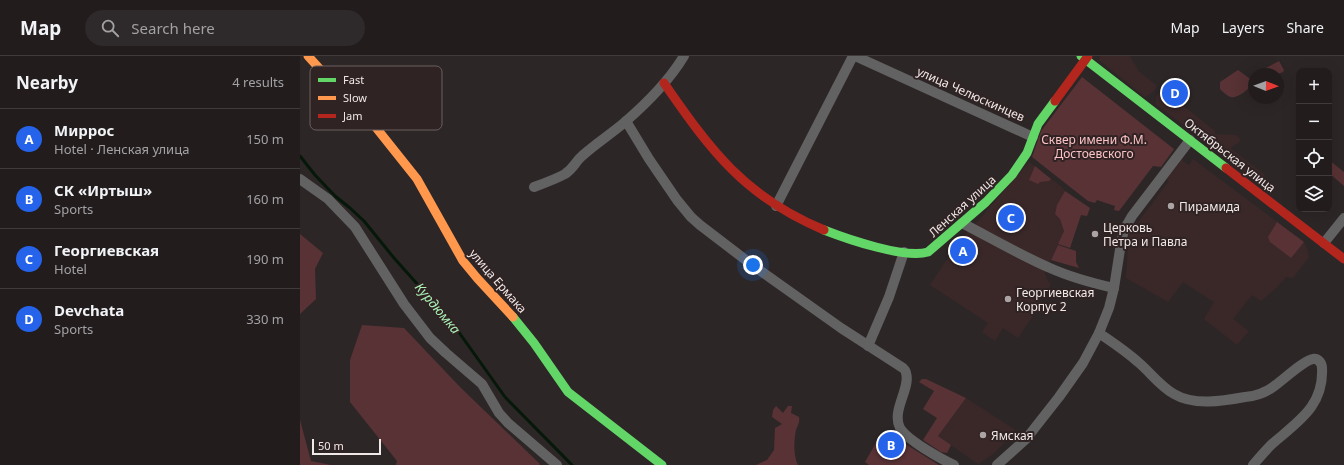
<!DOCTYPE html>
<html lang="en">
<head>
<meta charset="utf-8">
<style>
  :root { --surface:#221c1d; --page:#2e292a; --text:#f1f3f6; --muted:#a2a1a4; --line:#3f3a3b; --accent:#2563eb }
  body { margin:0; font-family:"Noto Sans",sans-serif; background:var(--page); color:var(--text) }
  .controls { position:absolute; right:12px; top:12px; display:grid; overflow:hidden; border-radius:8px; box-shadow:0 4px 16px #0002 }
  .controls button { width:36px; height:36px; display:grid; place-items:center; padding:0; border:0; border-bottom:1px solid var(--line); background:var(--surface); color:var(--text); font:20px sans-serif }
  .compass { position:absolute; left:948px; top:12px; width:36px; height:36px; border-radius:50%; background:var(--surface); box-shadow:0 4px 16px #0002; rotate:91deg }
  .scale { position:absolute; left:12px; bottom:10px; width:69px; box-sizing:border-box; padding-left:4px; border:2px solid #f1e8e8; border-top:0; font-size:11px; line-height:14px; white-space:nowrap; color:#f1e8e8; -webkit-text-stroke:3px #302324; paint-order:stroke }
  .you { position:absolute; left:453px; top:209px; width:14px; height:14px; margin:-10px; border:3px solid #fff; border-radius:50%; background:#1a73e8; box-shadow:0 0 0 6px #1a73e833 }
  .badge { display:grid; place-items:center; width:26px; height:26px; border-radius:50%; background:var(--accent); color:#fff; font-size:13px; font-weight:700 }
  .pin { position:absolute; translate:-50% -50%; border:2px solid #fff; box-shadow:0 1px 4px #0006 }
  .list { margin:0; padding:0; list-style:none }
  h2 { display:flex; justify-content:space-between; align-items:center; height:52px; margin:0; padding:0 16px; font-size:17px }
  h2 small { font-size:13px; font-weight:400; color:var(--muted) }
  .list li { display:grid; grid-template-columns:26px 1fr auto; gap:12px; align-items:center; box-sizing:border-box; height:60px; padding:0 16px; border-top:1px solid var(--line) }
  .list b { display:block; font-size:15px; white-space:nowrap }
  .list p { margin:0; font-size:13px; white-space:nowrap; color:var(--muted) }
  .list em { font-size:13px; font-style:normal; color:var(--muted) }
  .icon { flex:none; width:22px; height:22px; fill:none; stroke:currentColor; stroke-width:2; stroke-linecap:round; stroke-linejoin:round }
  .map { position:relative; flex:none; width:1044px; height:409px; overflow:hidden }
  header { display:flex; align-items:center; gap:24px; box-sizing:border-box; height:56px; padding:0 20px; background:var(--surface); border-bottom:1px solid var(--line) }
  header strong { font-size:19px }
  nav { display:flex; gap:22px; margin-inline-start:auto; font-size:14px }
  .search { width:280px; height:36px; background:var(--page); display:flex; align-items:center; gap:10px; box-sizing:border-box; padding:0 14px; border-radius:22px; color:var(--muted); font-size:15px }
  main { display:flex }
  aside { flex:1; background:var(--surface) }
  .map>svg:first-child { display:block }
</style>
</head>
<body>
<header>
<strong>Map</strong>
<div class="search"><svg class="icon" aria-label="search" viewBox="0 0 24 24"><circle cx="10" cy="10" r="6"/><path d="M15 15l6 6"/></svg>Search here</div>
<nav><a>Map</a><a>Layers</a><a>Share</a></nav>
</header>
<main>
<aside>
<h2>Nearby<small>4 results</small></h2>
<ul class="list">
<li><span class="badge">A</span><div><b>Миррос</b><p>Hotel · Ленская улица</p></div><em>150 m</em></li>
<li><span class="badge">B</span><div><b>СК «Иртыш»</b><p>Sports</p></div><em>160 m</em></li>
<li><span class="badge">C</span><div><b>Георгиевская</b><p>Hotel</p></div><em>190 m</em></li>
<li><span class="badge">D</span><div><b>Devchata</b><p>Sports</p></div><em>330 m</em></li>
</ul>
</aside>
<div class="map">
<svg width="1044" height="409" viewBox="0 0 1044 409">
  <rect width="100%" height="100%" fill="#2d2627"/>
  <g fill="#3a2829">
    <path d="M 800,0 L 830,0 L 833,6 L 838,13 L 837,14 L 857,30 L 853,36 L 845,41 L 799,4 Z"/>
    <path d="M 862,33 L 915,75 L 915,78 L 937,79 L 941,85 L 930,92 L 965,119 L 960,125 L 957,125 L 856,48 L 856,41 Z"/>
    <path d="M 883,102 L 883,105 L 889,109 L 893,103 L 1004,186 L 1007,193 L 1009,201 L 993,222 L 986,221 L 977,231 L 961,245 L 952,239 L 933,263 L 949,275 L 937,289 L 904,263 L 914,246 L 883,226 L 868,246 L 826,222 L 829,178 L 869,125 L 867,123 Z"/>
    <path d="M 729,106 L 762,131 L 765,135 L 756,154 L 755,158 L 760,163 L 764,175 L 745,217 L 748,225 L 751,227 L 747,236 L 743,234 L 734,258 L 718,282 L 703,272 L 695,285 L 682,276 L 688,267 L 630,229 L 659,185 L 678,165 Z"/>
    <path d="M 666,342 L 714,373 L 715,377 L 712,383 L 707,384 L 693,398 L 678,408 L 638,380 Z"/>
  </g>
  <g fill="#583235">
    <path d="M 979,5 L 984,14 L 983,16 L 978,18 L 961,18 L 964,13 Z"/>
    <path d="M 938,14 L 953,25 C 952,32 937,43 931,41 C 927,40 923,36 920,33 L 920,26 Z"/>
    <path d="M 782,21 L 874,93 L 861,111 L 853,110 L 819,155 L 814,154 L 815,150 L 797,144 L 795,147 L 788,145 L 732,101 L 741,75 Z"/>
    <path d="M 1029,104 L 1044,116 L 1044,130 L 1029,117 Z"/>
    <path d="M 735,110 L 751,123 L 749,125 L 740,126 L 738,128 L 729,124 Z"/>
    <path d="M 765,135 L 790,152 L 787,160 L 781,159 L 770,192 L 758,188 L 764,175 L 760,163 L 755,158 L 757,149 Z"/>
    <path d="M 977,166 L 1004,186 L 991,202 L 970,186 L 968,181 Z"/>
    <path d="M 0,178 L 23,197 L 15,213 L 16,243 L 0,258 Z"/>
    <path d="M 758,189 L 776,195 L 776,206 L 779,212 L 751,204 Z"/>
    <path d="M 62,269 L 104,272 L 160,331 L 240,408 L 239,409 L 96,409 L 97,405 L 50,346 L 50,304 Z"/>
    <path d="M 622,323 L 626,323 L 666,342 L 638,380 L 651,389 L 647,397 L 641,396 L 623,384 L 637,362 L 623,353 L 634,335 L 619,326 Z"/>
    <path d="M 476,350 L 483,357 L 488,350 L 492,350 L 491,357 L 499,361 C 500,366 498,369 496,374 C 494,384 493,399 498,409 L 456,409 L 467,404 L 474,394 L 475,372 L 482,368 L 472,361 L 473,354 Z"/>
    <path d="M 0,364 L 11,405 L 31,409 L 0,409 Z"/>
    <path d="M 585,376 L 591,379 L 639,409 L 569,409 L 565,406 L 580,380 Z"/>
  </g>
  <g fill="none" stroke-linecap="round" stroke-linejoin="round">
    <path stroke="#051809" stroke-width="3" d="M 0,100 L 15,119 L 35,140 L 50,152 L 64,165 L 94,202 L 153,268 L 205,341 L 272,409"/>
    <g stroke="#636262" stroke-width="10">
      <path d="M 555,0 L 733,81"/>
      <path d="M 326,65 L 349,103 L 377,144 L 391,161 L 400,169 L 451,208 L 541,272 L 603,312 C 604,313 606,315 606,317 C 611,332 591,355 600,372 C 607,384 641,403 654,409"/>
      <path d="M 0,123 L 28,143 L 55,171 L 104,248 L 130,282 L 146,297 L 182,328 L 199,357 L 208,367 L 257,409"/>
      <path d="M 234,131 C 245,127 256,123 265,118 C 274,112 275,106 282,100 C 295,88 311,78 325,66 C 347,47 369,25 384,0"/>
      <path d="M 476,150 L 553,0"/>
      <path d="M 662,167 C 691,182 720,199 750,212 C 770,221 792,227 814,232"/>
      <path d="M 1024,187 L 1044,162"/>
      <path d="M 799,277 C 812,286 826,295 838,306 C 850,316 860,330 874,338 C 894,350 923,345 945,341 C 955,340 965,337 973,331 C 982,325 1004,304 1013,303 C 1018,302 1022,307 1022,312 C 1024,351 997,366 971,389 C 965,395 959,402 953,409"/>
      <path d="M 568,290 L 589,241 L 604,196"/>
      <path d="M 697,409 L 726,383 L 759,341 L 783,307 L 799,277 L 809,252 L 814,232 L 821,187 L 824,174 L 832,160 L 890,84"/>
    </g>
    <g stroke="#63d668" stroke-width="9">
      <path d="M 781,0 L 926,112"/>
      <path d="M 524,174 C 547,183 605,203 628,196 L 686,146 L 712,119 L 727,97 L 738,68 L 755,45"/>
      <path d="M 213,261 L 234,287 L 268,336 L 362,409"/>
    </g>
    <path stroke="#ff974d" stroke-width="9" d="M 8,0 L 37,32 L 66,59 L 117,123 L 163,205 L 177,222 L 213,261"/>
    <g stroke="#b3261e" stroke-width="9">
      <path d="M 364,27 C 411,95 445,141 524,174"/>
      <path d="M 755,45 L 788,0"/>
      <path d="M 926,112 L 1044,203"/>
    </g>
  </g>
  <g fill="#aca4a4" stroke="#302324" stroke-width="1.5">
    <circle cx="871" cy="150" r="4"/>
    <circle cx="795" cy="178" r="4"/>
    <circle cx="708" cy="243" r="4"/>
    <circle cx="683" cy="379" r="4"/>
  </g>
  <g text-anchor="middle" dominant-baseline="central" stroke-width="4" stroke-linejoin="round" paint-order="stroke">
    <g font-size="12" fill="#f1e8e8" stroke="#302324">
      <text transform="translate(671 38) rotate(24)">улица Челюскинцев</text>
      <text transform="translate(930 99) rotate(38)">Октябрьская улица</text>
      <text transform="translate(662 150) rotate(-42)">Ленская улица</text>
      <text transform="translate(198 225) rotate(49)">улица Ермака</text>
    </g>
    <g font-size="12" fill="#fcc2c5" stroke="#302324">
      <text x="794" y="83">Сквер имени Ф.М.<tspan x="794" dy="14">Достоевского</tspan></text>
    </g>
    <g font-size="12" fill="#f1e8e8" stroke="#302324" text-anchor="start">
      <text x="879" y="150">Пирамида</text>
      <text x="803" y="171">Церковь<tspan x="803" dy="14">Петра и Павла</tspan></text>
      <text x="716" y="236">Георгиевская<tspan x="716" dy="14">Корпус 2</tspan></text>
      <text x="691" y="379">Ямская</text>
    </g>
    <g font-size="13" font-style="italic" fill="#aaf4b7" stroke="#302324">
      <text transform="translate(138 252) rotate(50)">Курдюмка</text>
    </g>
  </g>
  <rect x="10" y="10" width="132" height="64" rx="6" fill="#302324" stroke="#6a5e5f" stroke-width="1"/>
  <rect x="18" y="22" width="18" height="4" fill="#63d668"/>
  <rect x="18" y="40" width="18" height="4" fill="#ff974d"/>
  <rect x="18" y="58" width="18" height="4" fill="#b3261e"/>
  <g font-size="11" fill="#f1e8e8">
    <text x="43" y="28">Fast</text>
    <text x="43" y="46">Slow</text>
    <text x="43" y="64">Jam</text>
  </g>
</svg>
<div class="controls">
<button>+</button>
<button>−</button>
<button><svg class="icon" aria-label="locate" viewBox="0 0 24 24"><circle cx="12" cy="12" r="6"/><path d="M12 2v4M12 18v4M2 12h4M18 12h4"/></svg></button>
<button><svg class="icon" aria-label="layers" viewBox="0 0 24 24"><path d="M12 4l9 5-9 5-9-5zM3 14l9 5 9-5"/></svg></button>
</div>
<svg class="compass" viewBox="-18 -18 36 36"><path d="M0-13l5 13h-10z" fill="#e53935"/><path d="M0 13l5-13h-10z" fill="#a2a1a4"/></svg>
<div class="scale">50 m</div>
<div class="you"></div>
<div class="pin badge" style="left:663px;top:195px">A</div>
<div class="pin badge" style="left:591px;top:389px">B</div>
<div class="pin badge" style="left:711px;top:162px">C</div>
<div class="pin badge" style="left:875px;top:37px">D</div>
</div>
</main>
</body>
</html>
